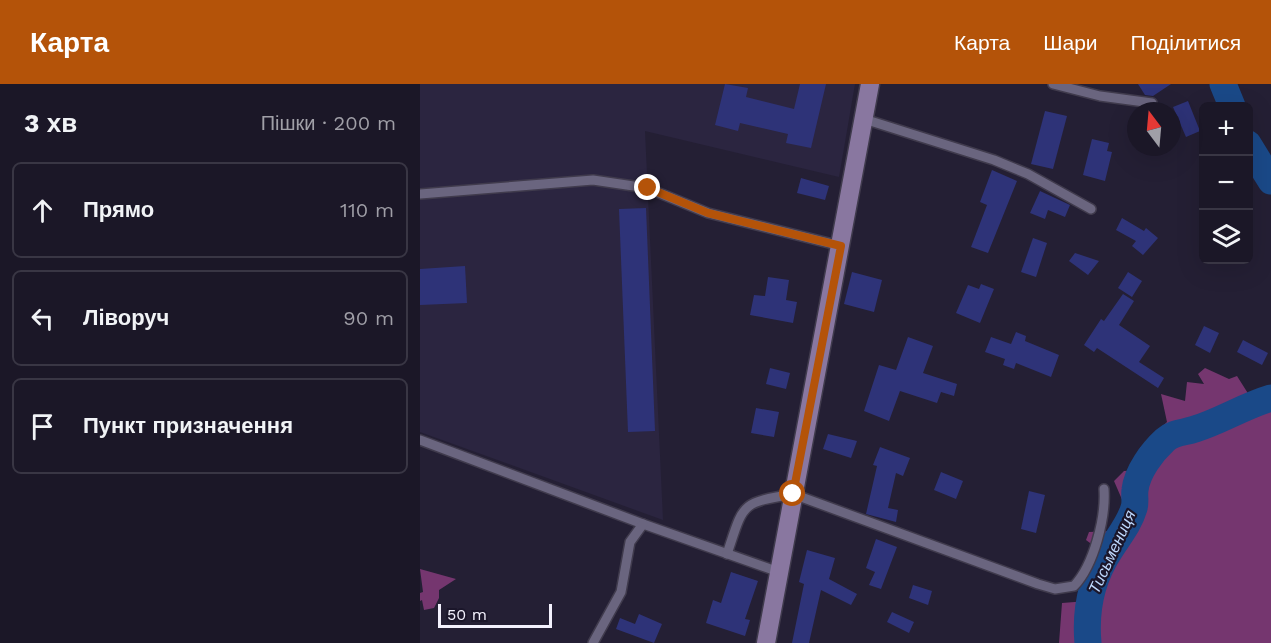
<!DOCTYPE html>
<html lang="uk">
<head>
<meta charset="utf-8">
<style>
  :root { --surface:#1b1727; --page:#282433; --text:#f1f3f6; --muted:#a09fa7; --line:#393644; --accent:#b45309 }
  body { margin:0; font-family:"Work Sans",sans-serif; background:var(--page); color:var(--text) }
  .controls { position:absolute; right:18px; top:18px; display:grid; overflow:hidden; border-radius:9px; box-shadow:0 6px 24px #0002 }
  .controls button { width:54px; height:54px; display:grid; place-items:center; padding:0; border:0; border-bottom:2px solid var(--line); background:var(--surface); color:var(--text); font:30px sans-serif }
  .compass { position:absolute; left:707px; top:18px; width:54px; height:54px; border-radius:50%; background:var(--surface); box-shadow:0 6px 24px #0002; rotate:344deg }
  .scale { position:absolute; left:18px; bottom:15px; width:114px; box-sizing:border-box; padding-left:6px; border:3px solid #f3f1fd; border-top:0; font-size:16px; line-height:21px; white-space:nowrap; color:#f3f1fd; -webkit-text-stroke:4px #1b162a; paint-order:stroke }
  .stop { position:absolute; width:18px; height:18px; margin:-14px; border:4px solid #b45309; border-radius:50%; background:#fff }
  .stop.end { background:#b45309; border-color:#fff; box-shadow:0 2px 6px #0008 }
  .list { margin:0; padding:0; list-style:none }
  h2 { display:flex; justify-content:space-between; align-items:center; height:78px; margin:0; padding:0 24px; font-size:26px }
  h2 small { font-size:20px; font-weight:400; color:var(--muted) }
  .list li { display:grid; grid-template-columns:39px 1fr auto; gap:18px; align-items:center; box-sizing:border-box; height:96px; margin:0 12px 12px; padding:0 12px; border:2px solid var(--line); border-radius:9px }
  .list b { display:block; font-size:22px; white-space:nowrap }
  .list em { font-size:20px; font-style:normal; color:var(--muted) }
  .icon { flex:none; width:33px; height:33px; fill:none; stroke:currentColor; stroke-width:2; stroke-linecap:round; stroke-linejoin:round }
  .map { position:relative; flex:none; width:851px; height:559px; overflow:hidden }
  header { display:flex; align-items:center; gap:36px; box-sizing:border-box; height:84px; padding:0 30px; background:var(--accent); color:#fff }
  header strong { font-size:28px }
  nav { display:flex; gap:33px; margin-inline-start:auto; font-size:21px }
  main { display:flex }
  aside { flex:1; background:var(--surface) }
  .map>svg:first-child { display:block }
</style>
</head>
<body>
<header>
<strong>Карта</strong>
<nav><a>Карта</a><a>Шари</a><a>Поділитися</a></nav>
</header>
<main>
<aside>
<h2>3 хв<small>Пішки · 200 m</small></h2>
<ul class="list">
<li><svg class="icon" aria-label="ahead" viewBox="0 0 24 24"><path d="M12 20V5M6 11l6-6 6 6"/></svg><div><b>Прямо</b></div><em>110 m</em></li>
<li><svg class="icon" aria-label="left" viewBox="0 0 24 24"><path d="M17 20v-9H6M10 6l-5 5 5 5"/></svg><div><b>Ліворуч</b></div><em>90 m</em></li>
<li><svg class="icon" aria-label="arrive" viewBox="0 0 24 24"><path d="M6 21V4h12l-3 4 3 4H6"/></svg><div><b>Пункт призначення</b></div></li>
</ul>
</aside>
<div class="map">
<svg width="851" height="559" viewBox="0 0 851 559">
  <rect width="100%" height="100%" fill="#241f34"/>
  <path fill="#2b2540" d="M 0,0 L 435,0 L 419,93 L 225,47 L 243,436 L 0,348 Z"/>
  <g fill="#75366f">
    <path d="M 785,284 L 809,295 L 817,292 L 829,311 L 851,304 L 851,559 L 639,559 L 642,519 L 680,516 C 687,490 691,473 666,456 L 669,448 L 692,447 L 713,441 L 694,397 L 704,387 L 731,386 L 720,364 L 747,338 L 741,310 L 765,317 L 767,298 L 784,300 L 778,290 Z"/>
    <path d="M 0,485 L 36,495 L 19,506 L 19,514 L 14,524 L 4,526 L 2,516 L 0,517 L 0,509 L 3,508 Z"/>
  </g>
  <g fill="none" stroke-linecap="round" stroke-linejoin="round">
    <g stroke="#1a4988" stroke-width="27">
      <path d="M 803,0 L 812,22"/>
      <path d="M 828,60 L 851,97"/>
      <path d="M 668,559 C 665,526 671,496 689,468 C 698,453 709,441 714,424 C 716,418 714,412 715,406 C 717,388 732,368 745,356 C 754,348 764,349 775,345 C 801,337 824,322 851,314"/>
    </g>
  </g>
  <g fill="#2e3378">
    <path d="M 305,0 L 328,4 L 326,13 L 374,25 L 380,0 L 406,0 L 391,64 L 366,59 L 368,50 L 320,39 L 318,47 L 295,41 Z"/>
    <path d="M 718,0 L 751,0 L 733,12 L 725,11 Z"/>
    <path d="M 768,17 L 780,47 L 766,53 L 753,23 Z"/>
    <path d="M 625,27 L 647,32 L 633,85 L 611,80 Z"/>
    <path d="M 672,55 L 689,59 L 687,67 L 692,68 L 685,97 L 663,91 Z"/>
    <path d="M 572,86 L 597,97 L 568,169 L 551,163 L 567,121 L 560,118 Z"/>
    <path d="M 381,94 L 409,102 L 405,116 L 377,109 Z"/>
    <path d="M 620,107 L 650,121 L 645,133 L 628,126 L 625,135 L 610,129 Z"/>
    <path d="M 226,124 L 235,347 L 208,348 L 199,125 Z"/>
    <path d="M 702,134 L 724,147 L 726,144 L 738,154 L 723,171 L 712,162 L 716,157 L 696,146 Z"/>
    <path d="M 613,154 L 627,159 L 616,193 L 601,188 Z"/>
    <path d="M 655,169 L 679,177 L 668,191 L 649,177 Z"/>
    <path d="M 45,182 L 47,219 L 0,221 L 0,185 Z"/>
    <path d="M 432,188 L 462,196 L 454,228 L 424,220 Z"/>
    <path d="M 708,188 L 722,197 L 712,213 L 698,204 Z"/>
    <path d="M 348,193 L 369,196 L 366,216 L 377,218 L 373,239 L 330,231 L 334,211 L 345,212 Z"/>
    <path d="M 561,200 L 574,205 L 560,239 L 536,229 L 548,201 L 559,205 Z"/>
    <path d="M 703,210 L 714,217 L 699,241 L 730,262 L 719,278 L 744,294 L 738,304 L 677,264 L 674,268 L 664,261 L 681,235 L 684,237 Z"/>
    <path d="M 784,242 L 799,249 L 790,269 L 775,261 Z"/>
    <path d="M 596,248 L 606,252 L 605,257 L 639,271 L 631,293 L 596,279 L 594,285 L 583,281 L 585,275 L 565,268 L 571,253 L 591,260 Z"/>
    <path d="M 488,253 L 513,262 L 503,289 L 537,300 L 534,312 L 521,308 L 517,319 L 480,307 L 469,337 L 444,327 L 459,281 L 476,286 Z"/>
    <path d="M 823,256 L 848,269 L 842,281 L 817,268 Z"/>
    <path d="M 350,284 L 370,289 L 366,305 L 346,300 Z"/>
    <path d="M 336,324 L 359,328 L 354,353 L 331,349 Z"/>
    <path d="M 408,350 L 437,357 L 431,374 L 403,365 Z"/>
    <path d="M 460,363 L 490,374 L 483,392 L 476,389 L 468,424 L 478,426 L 476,438 L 446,430 L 457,382 L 453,381 Z"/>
    <path d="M 521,388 L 543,397 L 536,415 L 514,406 Z"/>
    <path d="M 609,407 L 625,411 L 616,449 L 601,445 Z"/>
    <path d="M 456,455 L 477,463 L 461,505 L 449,501 L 455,488 L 446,484 Z"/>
    <path d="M 387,466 L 415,474 L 409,495 L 437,510 L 431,521 L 401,506 L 389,559 L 372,559 L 384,500 L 379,498 Z"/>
    <path d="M 311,488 L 338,497 L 325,535 L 330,536 L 325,552 L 286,539 L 293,516 L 301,519 Z"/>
    <path d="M 493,501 L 512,507 L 508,521 L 489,514 Z"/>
    <path d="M 472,528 L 494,538 L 489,549 L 467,538 Z"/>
    <path d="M 219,530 L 242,540 L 234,559 L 196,545 L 200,534 L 215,540 Z"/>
  </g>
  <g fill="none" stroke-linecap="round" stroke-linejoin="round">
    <g stroke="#403b4d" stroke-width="12">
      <g id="lane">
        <path d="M 633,0 L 680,12 L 732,19"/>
        <path d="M 444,35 L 574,76 L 608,90 L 671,125"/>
        <path d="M 0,110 L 173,96 L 227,104 L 288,129 L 421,162"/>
        <path d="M 0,356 L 223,440 L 359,488"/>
        <path d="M 307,470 C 324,419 320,419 373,410 L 618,500 L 635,505 L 654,502 C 674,481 686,433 684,405"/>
        <path d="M 173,559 L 201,508 L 210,458 L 223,440"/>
      </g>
    </g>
    <g stroke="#403b4d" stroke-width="21">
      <path id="secondary" d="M 346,559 L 450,0"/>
    </g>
    <use href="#lane" stroke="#6a657f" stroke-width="9"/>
    <use href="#secondary" stroke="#8977a0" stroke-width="18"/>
  </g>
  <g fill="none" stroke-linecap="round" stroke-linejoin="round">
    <path stroke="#b45309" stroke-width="8" d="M 228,104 L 288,129 L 421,162 L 373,410"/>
  </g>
  <g text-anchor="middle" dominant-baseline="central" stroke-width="4.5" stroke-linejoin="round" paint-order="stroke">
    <g font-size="16" font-style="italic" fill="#bed8fd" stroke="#1b162a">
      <text transform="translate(692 468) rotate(-65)">Тисьмениця</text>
    </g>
  </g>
</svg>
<div class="controls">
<button>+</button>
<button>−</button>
<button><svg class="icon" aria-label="layers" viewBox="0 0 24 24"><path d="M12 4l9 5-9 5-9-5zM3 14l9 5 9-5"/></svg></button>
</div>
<svg class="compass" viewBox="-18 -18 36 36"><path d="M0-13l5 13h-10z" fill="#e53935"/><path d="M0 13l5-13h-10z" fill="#a09fa7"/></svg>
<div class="scale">50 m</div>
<div class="stop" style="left:373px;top:410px"></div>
<div class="stop end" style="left:228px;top:104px"></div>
</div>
</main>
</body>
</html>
